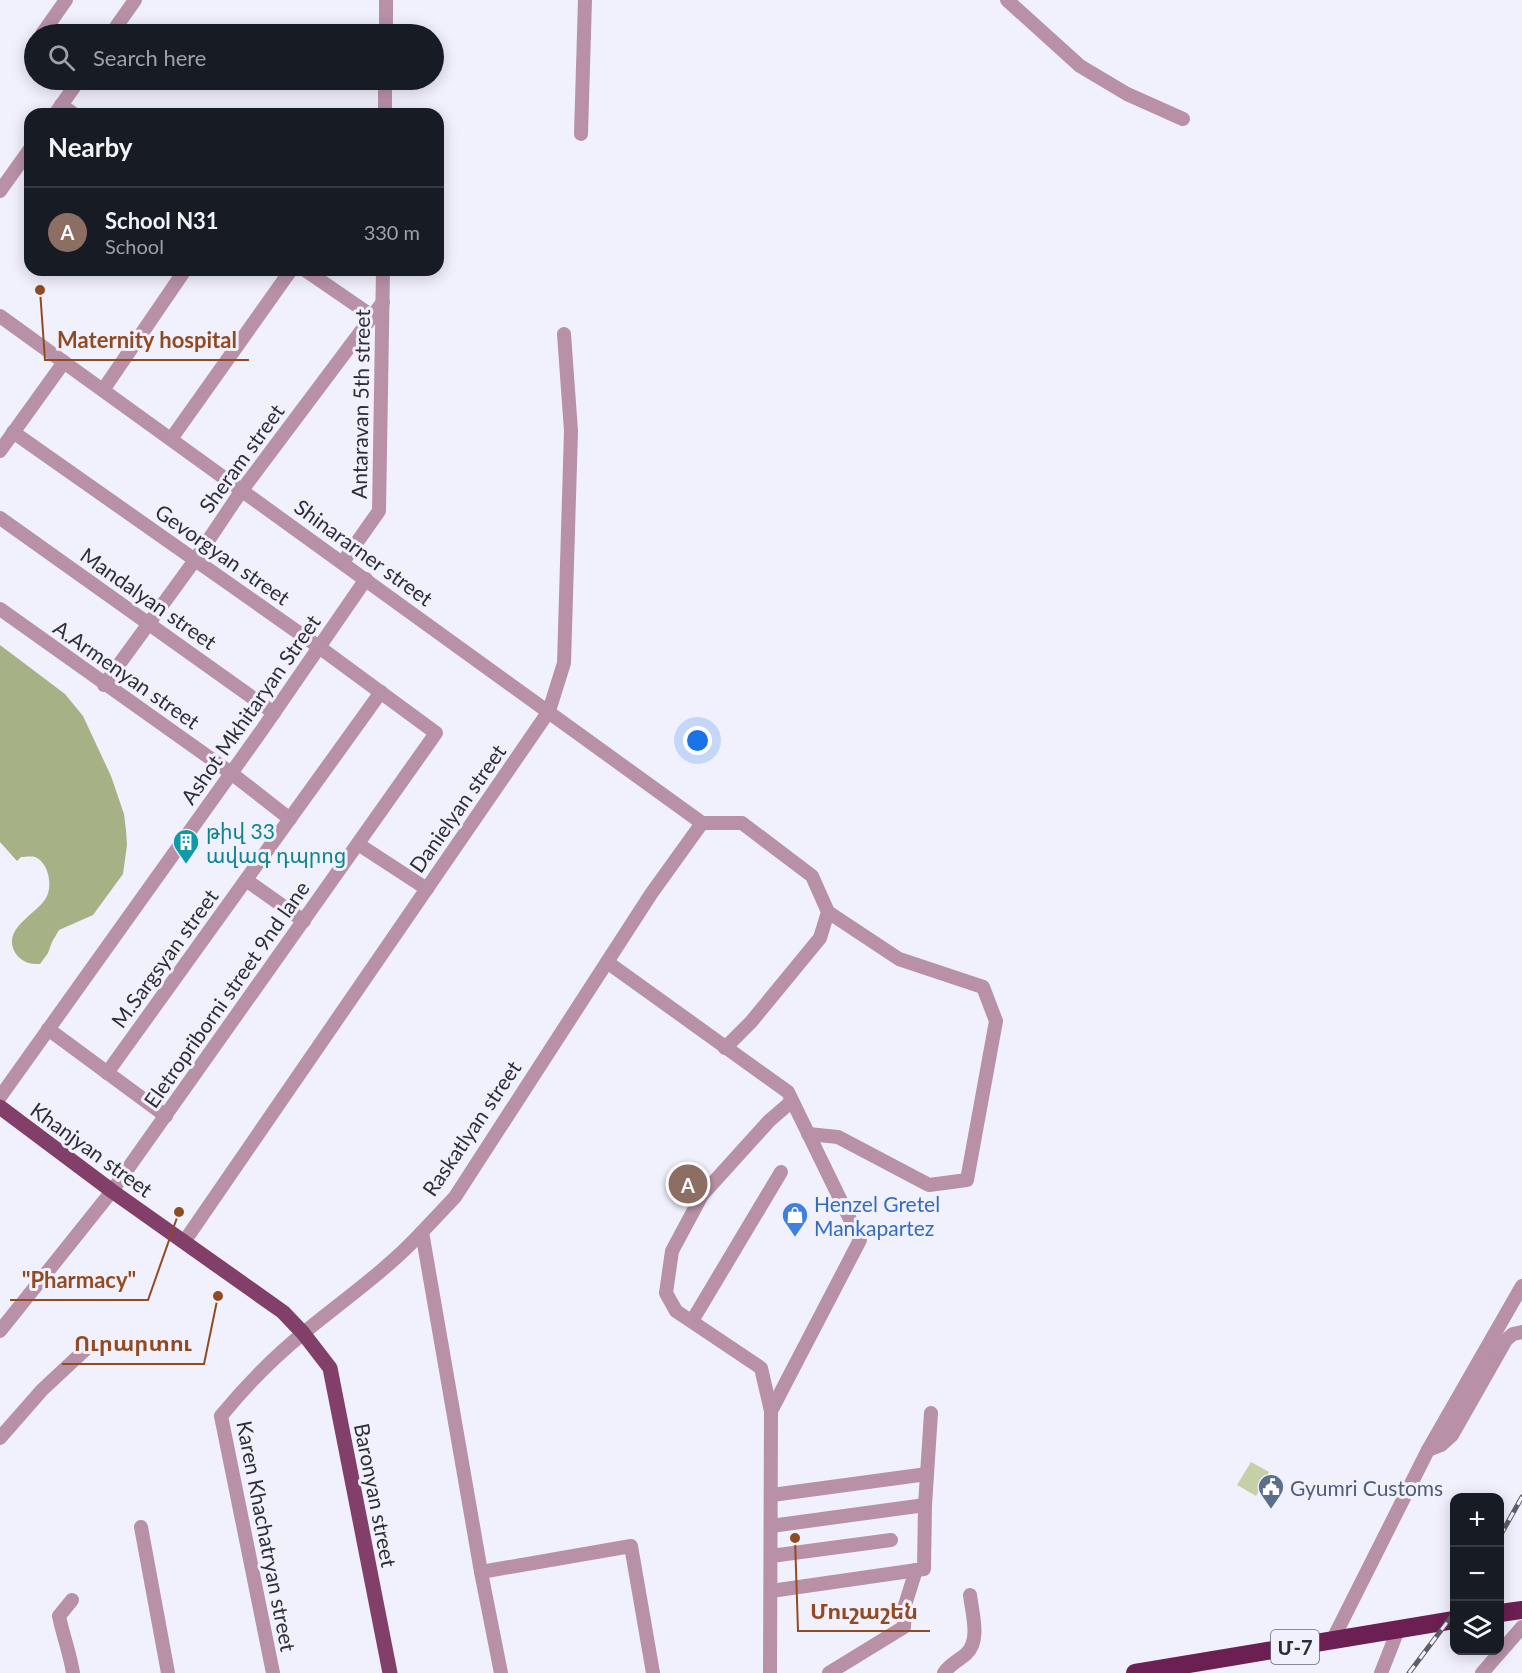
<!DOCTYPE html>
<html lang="en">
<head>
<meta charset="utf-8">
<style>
  :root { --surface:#171b24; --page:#20242c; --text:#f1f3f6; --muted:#9ea1a6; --line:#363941; --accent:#c6a797 }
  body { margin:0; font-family:Lato,"Noto Sans Armenian",sans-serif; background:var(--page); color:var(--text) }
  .controls { position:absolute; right:18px; bottom:18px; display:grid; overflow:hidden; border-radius:12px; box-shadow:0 3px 15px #0003 }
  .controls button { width:54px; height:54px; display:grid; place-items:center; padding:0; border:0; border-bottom:2px solid var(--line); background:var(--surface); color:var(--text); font:30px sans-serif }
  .you { position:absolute; left:698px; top:741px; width:21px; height:21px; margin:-15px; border:4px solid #fff; border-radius:50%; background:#1a73e8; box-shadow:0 0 0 9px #1a73e833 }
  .badge { display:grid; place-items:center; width:39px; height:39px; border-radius:50%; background:var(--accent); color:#fff; font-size:20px; font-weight:700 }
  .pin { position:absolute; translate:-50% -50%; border:3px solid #fff; box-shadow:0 2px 6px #0006 }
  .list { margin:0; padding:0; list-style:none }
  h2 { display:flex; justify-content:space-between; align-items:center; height:78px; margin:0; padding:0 24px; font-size:26px }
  h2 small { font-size:20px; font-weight:400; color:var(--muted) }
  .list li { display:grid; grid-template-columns:39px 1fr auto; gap:18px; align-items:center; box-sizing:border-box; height:90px; padding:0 24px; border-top:2px solid var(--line) }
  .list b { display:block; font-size:22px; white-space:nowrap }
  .list p { margin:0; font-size:20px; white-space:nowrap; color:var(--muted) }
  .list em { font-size:20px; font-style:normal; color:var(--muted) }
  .icon { flex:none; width:33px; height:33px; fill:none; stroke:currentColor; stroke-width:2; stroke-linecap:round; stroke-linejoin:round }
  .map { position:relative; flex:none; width:1522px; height:1673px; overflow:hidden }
  .search { position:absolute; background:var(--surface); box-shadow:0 3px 15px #0003; left:24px; top:24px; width:420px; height:66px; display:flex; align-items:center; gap:15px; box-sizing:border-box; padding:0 21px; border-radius:33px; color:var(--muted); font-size:22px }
  .panel { position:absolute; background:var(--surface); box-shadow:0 3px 15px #0003; left:24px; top:108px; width:420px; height:168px; border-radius:18px }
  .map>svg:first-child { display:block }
</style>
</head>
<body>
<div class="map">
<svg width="1522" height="1673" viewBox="0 0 1522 1673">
  <rect width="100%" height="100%" fill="#f1f0fd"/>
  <path fill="#c5d0a9" d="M 1251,1462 L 1269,1472 L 1256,1496 L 1237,1485 Z"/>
  <path fill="#a6b285" d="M 0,645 L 65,694 L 83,716 L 111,776 L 124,814 L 126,830 L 127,845 L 123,874 L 93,915 L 59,930 L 52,942 L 48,953 L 40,964 C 30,964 23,963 16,954 C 0,929 36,915 46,898 C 53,886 49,863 35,857 C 31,856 25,857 21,857 L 17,861 L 0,842 Z"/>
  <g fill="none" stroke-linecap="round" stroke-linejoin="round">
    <g stroke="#b891a7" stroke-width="14">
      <path d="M 1007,0 L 1080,66 L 1127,94 L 1183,119"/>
      <path d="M 42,34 L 66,0"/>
      <path d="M 111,34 L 135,0"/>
      <path d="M 386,34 L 386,0"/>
      <path d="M 61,105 L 74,114"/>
      <path d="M 55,114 L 79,80"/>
      <path d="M 385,114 L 385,80"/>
      <path d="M 581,134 L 585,0"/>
      <path d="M 0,191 L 30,149"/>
      <path d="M 305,270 L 372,316"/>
      <path d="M 0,316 L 702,823"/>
      <path d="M 103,390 L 185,270"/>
      <path d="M 171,439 L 291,270"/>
      <path d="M 0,451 L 64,362"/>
      <path d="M 0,518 L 274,713"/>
      <path d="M 343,562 L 379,511 L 383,270"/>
      <path d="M 0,609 L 231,773 L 290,819"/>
      <path d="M 104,685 L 195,560 L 242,490 L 383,302"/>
      <path d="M 702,823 L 742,823 L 812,876 L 828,912 L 820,938 L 751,1022 L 725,1048"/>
      <path d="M 358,844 L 427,889"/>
      <path d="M 246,880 L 304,921"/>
      <path d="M 607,962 L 788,1092 L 860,1240 L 771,1411 L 770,1673"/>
      <path d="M 48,1029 L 166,1116"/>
      <path d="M 107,1073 L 381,692"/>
      <path d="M 0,1097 L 262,730 L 366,579"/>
      <path d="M 808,1134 L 838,1137 L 929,1185 L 967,1180 L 996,1021 L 983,987 L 899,959 L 828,912"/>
      <path d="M 184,1242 L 549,711 L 564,663 L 571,431 L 564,334"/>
      <path d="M 692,1321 L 781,1172"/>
      <path d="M 0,1331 L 112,1191 L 436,733 L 319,647 L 13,432"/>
      <path d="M 771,1411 L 761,1368 L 676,1311 L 666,1293 L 672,1251 L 702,1195 L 769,1121 L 792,1101"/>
      <path d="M 0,1438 L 42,1390 L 87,1348"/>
      <path d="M 1428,1450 L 1441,1445 L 1452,1435 L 1506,1340 L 1513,1334 L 1522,1332"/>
      <path d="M 772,1495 L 927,1474"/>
      <path d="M 771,1526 L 925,1505"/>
      <path d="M 141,1527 L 168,1673"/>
      <path d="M 771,1556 L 891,1540"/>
      <path d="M 481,1572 L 631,1546 L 653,1673"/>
      <path d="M 771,1591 L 924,1569 L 925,1505 L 931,1413"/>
      <path d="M 72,1600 L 59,1616 C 63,1636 70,1653 73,1673"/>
      <path d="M 1332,1641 L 1428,1450 L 1522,1286"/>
      <path d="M 273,1673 L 221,1416 C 247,1384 275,1356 306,1331 C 345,1299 388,1269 422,1232"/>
      <path d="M 501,1673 L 481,1572 L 422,1232 L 455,1197 L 651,894 L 702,823"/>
      <path d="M 829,1673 L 904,1627 L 905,1605 L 916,1570"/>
      <path d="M 944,1673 C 949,1665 958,1661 966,1654 C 981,1641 972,1613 970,1595"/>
      <path d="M 1381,1673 L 1398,1630"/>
      <path d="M 1482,1673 L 1522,1627"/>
    </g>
    <path stroke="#813f69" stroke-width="15" d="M 0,1107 L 112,1191 L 283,1312 L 303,1333 L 330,1368 L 390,1673"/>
    <g stroke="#6c1f53" stroke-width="18">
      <path d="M 1500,1613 L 1522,1610"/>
      <path d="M 1135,1673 L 1454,1620"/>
    </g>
    <g stroke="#5d5d64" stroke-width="5">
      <g id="rail">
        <path d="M 1500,1536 L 1522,1497"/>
        <path d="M 1409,1673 L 1454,1613"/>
      </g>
    </g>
    <use href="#rail" stroke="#f1f0fd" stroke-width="3" stroke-dasharray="9" stroke-linecap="butt"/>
  </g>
  <defs>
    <g id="building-pin" transform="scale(1.35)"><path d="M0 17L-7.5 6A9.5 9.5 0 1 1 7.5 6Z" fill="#0f9aa8" stroke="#f1f0fd"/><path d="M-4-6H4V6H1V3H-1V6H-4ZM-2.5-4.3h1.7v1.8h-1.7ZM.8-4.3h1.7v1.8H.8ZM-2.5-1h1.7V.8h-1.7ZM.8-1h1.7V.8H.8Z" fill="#fff"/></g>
    <g id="shop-pin" transform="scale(1.35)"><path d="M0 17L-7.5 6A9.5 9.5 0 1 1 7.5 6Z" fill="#3f7fe0" stroke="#f1f0fd"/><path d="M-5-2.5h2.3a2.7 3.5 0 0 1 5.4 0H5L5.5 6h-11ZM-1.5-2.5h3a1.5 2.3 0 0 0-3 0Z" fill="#fff"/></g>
    <g id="civic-pin" transform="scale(1.35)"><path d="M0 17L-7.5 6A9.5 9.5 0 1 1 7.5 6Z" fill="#5c6f8a" stroke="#f1f0fd"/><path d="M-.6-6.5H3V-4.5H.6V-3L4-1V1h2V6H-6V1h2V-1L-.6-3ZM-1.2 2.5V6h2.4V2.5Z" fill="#fff"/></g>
  </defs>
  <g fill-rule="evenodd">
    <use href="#building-pin" x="186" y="842"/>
    <use href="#shop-pin" x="795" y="1215"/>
    <use href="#civic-pin" x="1271" y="1487"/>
  </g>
  <g text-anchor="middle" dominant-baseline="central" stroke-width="6" stroke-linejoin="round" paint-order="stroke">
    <rect fill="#f1f0fd" stroke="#686870" stroke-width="1.5" x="1271" y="1630" width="48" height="34" rx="4.5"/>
    <g font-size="20" font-weight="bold" fill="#2e2e33">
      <text x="1295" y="1647">Մ-7</text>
    </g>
    <g font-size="21" fill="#2e2e33" stroke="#f1f0fd">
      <text transform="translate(360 404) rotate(-89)">Antaravan 5th street</text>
      <text transform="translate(241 458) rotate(-54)">Sheram street</text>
      <text transform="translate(364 552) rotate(36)">Shinararner street</text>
      <text transform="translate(223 554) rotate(35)">Gevorgyan street</text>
      <text transform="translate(149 598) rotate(35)">Mandalyan street</text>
      <text transform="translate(127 674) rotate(35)">A.Armenyan street</text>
      <text transform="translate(250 709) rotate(-55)">Ashot Mkhitaryan Street</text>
      <text transform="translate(457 808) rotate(-55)">Danielyan street</text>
      <text transform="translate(164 958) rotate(-54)">M.Sargsyan street</text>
      <text transform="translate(226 994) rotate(-55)">Eletropriborni street 9nd lane</text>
      <text transform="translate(471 1128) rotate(-56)">Raskatlyan street</text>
      <text transform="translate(92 1149) rotate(36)">Khanjyan street</text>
      <text transform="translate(376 1495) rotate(79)">Baronyan street</text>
      <text transform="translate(267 1536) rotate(79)">Karen Khachatryan street</text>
    </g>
    <g font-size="21" fill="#0d838f" stroke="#f1f0fd" text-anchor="start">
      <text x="206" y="830">թիվ 33<tspan x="206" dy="24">ավագ դպրոց</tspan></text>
    </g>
    <g font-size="21" fill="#366cbe" stroke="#f1f0fd" text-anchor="start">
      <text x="814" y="1203">Henzel Gretel<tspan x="814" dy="24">Mankapartez</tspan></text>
    </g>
    <g font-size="21" fill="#4e5e75" stroke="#f1f0fd" text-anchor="start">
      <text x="1290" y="1487">Gyumri Customs</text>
    </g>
  </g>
  <path fill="none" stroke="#914b23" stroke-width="2" d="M40 290L45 360H249M179 1212L148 1300H10M218 1296L204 1364H62M795 1538L798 1631H930"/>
  <g fill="#914b23" stroke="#f1f0fd" stroke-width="2">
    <circle cx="40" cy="290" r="6"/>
    <circle cx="179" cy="1212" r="6"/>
    <circle cx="218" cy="1296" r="6"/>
    <circle cx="795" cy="1538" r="6"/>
  </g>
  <g font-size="22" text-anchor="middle" font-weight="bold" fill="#914b23" stroke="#f1f0fd" stroke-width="6" stroke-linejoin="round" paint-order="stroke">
    <text x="147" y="348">Maternity hospital</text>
    <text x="79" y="1288">"Pharmacy"</text>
    <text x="133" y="1351">Ուրարտու</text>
    <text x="864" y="1619">Մուշաշեն</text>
  </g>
</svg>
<div class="controls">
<button>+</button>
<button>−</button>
<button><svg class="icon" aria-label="layers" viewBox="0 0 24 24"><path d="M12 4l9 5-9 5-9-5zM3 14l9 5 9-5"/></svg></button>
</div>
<div class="you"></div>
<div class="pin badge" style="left:688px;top:1184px;background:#8d6e63">A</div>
<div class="search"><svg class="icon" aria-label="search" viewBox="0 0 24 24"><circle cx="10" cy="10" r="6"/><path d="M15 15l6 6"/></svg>Search here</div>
<section class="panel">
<h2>Nearby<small></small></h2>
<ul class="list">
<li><span class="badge" style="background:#8d6e63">A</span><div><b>School N31</b><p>School</p></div><em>330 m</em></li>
</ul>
</section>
</div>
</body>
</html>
